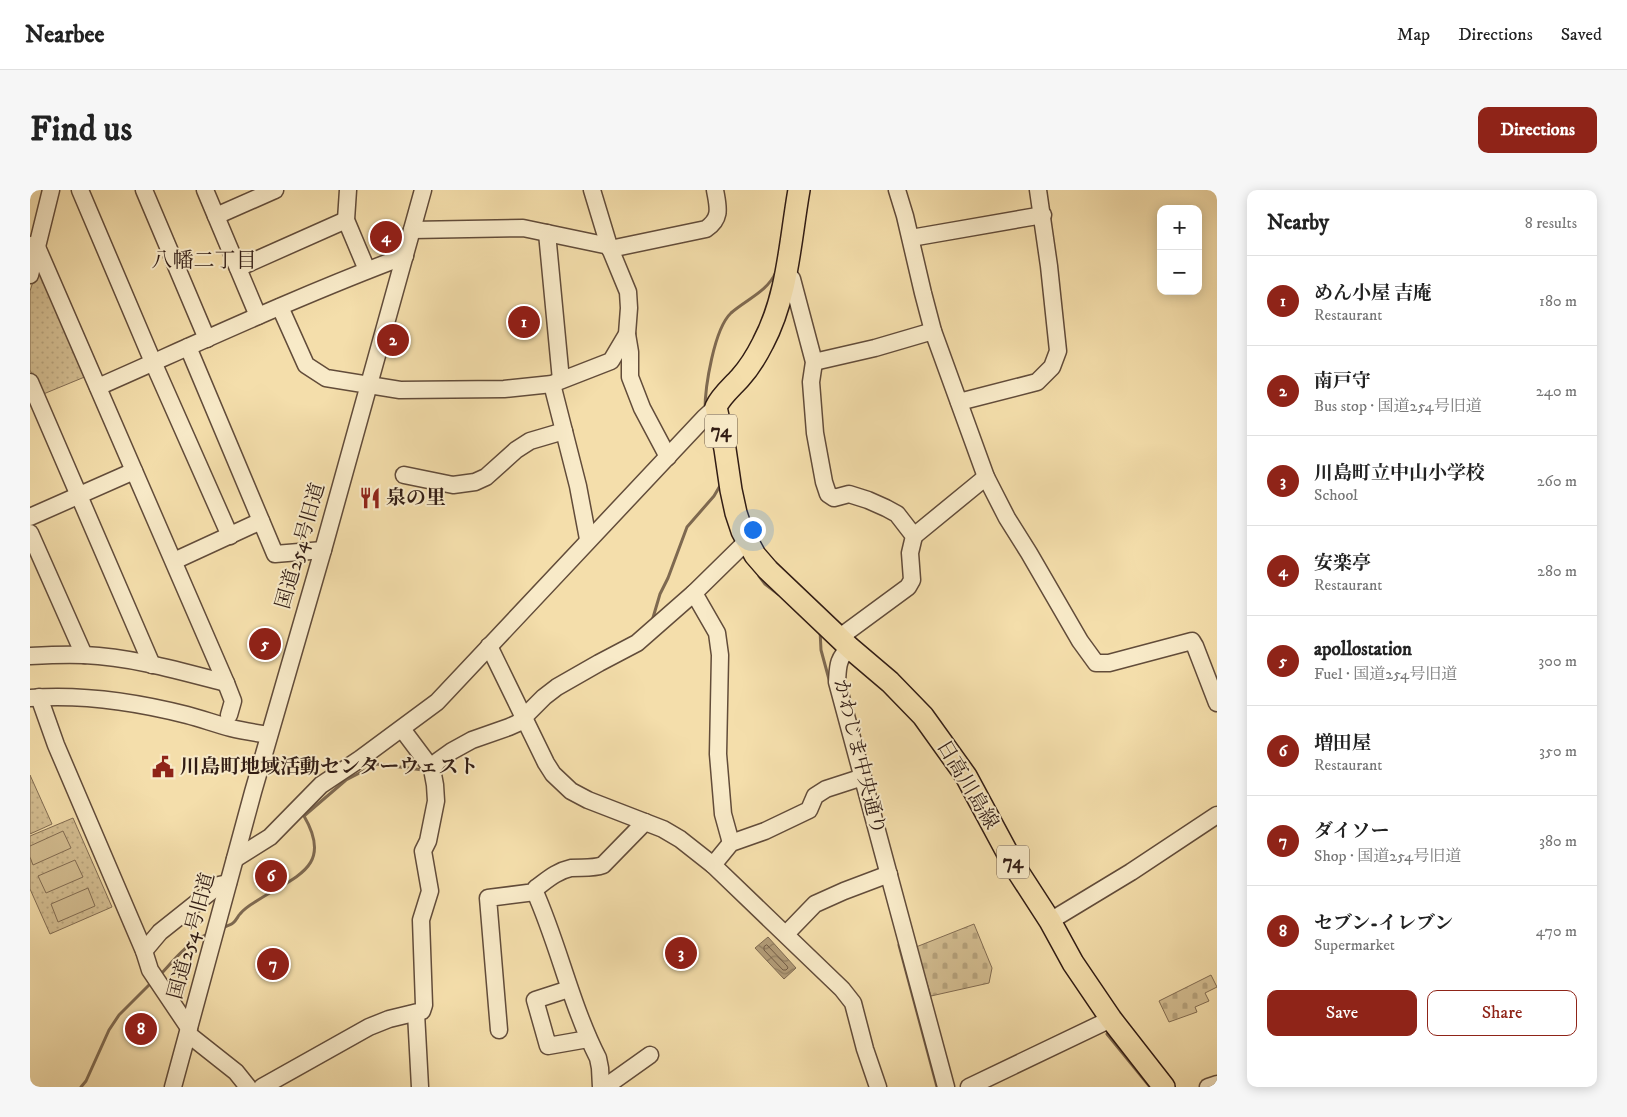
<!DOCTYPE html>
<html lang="en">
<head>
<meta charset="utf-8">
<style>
  :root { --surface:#fff; --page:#f6f6f6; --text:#222; --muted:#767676; --line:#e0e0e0; --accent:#8f2418 }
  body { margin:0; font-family:"IM FELL DW Pica","Noto Serif JP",serif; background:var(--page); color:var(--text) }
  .controls { position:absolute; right:15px; top:15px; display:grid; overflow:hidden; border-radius:10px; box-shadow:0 2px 12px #0003 }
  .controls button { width:45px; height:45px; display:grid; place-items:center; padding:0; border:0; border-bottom:1px solid var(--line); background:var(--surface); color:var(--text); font:25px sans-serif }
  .you { position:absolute; left:722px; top:339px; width:18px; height:18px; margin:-12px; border:4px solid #fff; border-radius:50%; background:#1a73e8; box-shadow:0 0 0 8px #1a73e833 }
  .badge { display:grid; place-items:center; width:32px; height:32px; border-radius:50%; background:var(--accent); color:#fff; font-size:16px; font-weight:700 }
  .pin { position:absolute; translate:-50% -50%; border:2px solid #fff; box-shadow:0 1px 5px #0006 }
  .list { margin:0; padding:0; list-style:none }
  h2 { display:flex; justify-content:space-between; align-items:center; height:65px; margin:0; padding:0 20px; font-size:21px }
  h2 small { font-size:16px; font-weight:400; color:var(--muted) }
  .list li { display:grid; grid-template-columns:32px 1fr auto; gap:15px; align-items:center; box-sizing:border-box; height:90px; padding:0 20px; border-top:1px solid var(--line) }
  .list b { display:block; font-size:19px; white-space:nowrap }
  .list p { margin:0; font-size:16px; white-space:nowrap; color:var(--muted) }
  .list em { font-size:16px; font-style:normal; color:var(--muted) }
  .actions { display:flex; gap:10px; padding:15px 20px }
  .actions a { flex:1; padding:11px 0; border:1px solid var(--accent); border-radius:10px; text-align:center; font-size:18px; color:var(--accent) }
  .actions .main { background:var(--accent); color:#fff }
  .map { position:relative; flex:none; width:1187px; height:897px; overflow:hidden; border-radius:10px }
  header { display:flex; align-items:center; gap:30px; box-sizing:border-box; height:70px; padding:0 25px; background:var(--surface); border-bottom:1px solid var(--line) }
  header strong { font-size:24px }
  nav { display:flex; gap:28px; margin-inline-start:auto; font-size:18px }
  .intro { display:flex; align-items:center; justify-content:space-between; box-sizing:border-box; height:120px; padding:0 30px }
  h1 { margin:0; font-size:35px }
  .button { padding:12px 22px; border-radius:10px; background:var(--accent); color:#fff; font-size:18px; font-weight:700 }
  main { display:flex; gap:30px; padding:0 30px }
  aside { flex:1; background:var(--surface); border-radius:10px; box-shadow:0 2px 12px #0003 }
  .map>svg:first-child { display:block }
</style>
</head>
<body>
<header>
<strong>Nearbee</strong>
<nav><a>Map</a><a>Directions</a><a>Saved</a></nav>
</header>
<div class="intro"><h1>Find us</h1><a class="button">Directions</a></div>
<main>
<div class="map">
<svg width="1187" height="897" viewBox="0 0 1187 897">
  <defs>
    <pattern id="cemetery-stones" width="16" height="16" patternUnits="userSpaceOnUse" patternTransform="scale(1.25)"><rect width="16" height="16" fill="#d3bd91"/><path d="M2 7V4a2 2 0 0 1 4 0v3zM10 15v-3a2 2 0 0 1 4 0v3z" fill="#b6a27c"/></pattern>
    <pattern id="park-dots" width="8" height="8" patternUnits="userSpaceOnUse" patternTransform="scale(1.25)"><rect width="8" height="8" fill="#d3bd91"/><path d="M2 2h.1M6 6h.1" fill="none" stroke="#b6a27c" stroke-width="1.8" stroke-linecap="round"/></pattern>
    <pattern id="water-waves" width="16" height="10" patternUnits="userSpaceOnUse" patternTransform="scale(1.25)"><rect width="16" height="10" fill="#b29c78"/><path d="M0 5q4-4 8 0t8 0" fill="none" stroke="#917e61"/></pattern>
  </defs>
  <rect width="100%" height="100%" fill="#f4deab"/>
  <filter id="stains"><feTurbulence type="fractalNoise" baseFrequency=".004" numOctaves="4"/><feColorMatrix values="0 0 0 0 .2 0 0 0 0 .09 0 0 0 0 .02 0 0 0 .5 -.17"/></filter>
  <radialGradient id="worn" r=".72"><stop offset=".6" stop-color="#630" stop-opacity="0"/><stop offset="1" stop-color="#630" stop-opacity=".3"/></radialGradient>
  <g fill="url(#cemetery-stones)" stroke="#826c52">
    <path d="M 944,734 L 962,778 L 959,793 L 901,806 L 886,757 Z"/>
    <path d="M 1181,785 L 1187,797 L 1175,803 L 1179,811 L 1165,817 L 1167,822 L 1139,832 L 1129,811 Z"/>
  </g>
  <g fill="url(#park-dots)" stroke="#826c52">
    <path d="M 14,84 L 57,186 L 11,205 L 0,180 L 0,101 L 5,85 Z"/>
    <path d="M 0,585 L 22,634 L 0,644 Z"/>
    <path d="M 43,628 L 82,717 L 20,744 L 0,699 L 0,646 Z"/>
  </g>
  <g fill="#d3bd91" stroke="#826c52">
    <path d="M 33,641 L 41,658 L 3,675 L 0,667 L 0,656 Z"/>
    <path d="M 45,670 L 53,687 L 16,703 L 8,686 Z"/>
    <path d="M 58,698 L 65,716 L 28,732 L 21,714 Z"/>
  </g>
  <path fill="url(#water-waves)" stroke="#7e6950" d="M 738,747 L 766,778 L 754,789 L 725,758 Z"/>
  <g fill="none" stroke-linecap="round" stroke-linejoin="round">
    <path stroke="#725c46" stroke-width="1" d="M 737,755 L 757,776 L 758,778 L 756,780 L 753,780 L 734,760 L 734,757 Z"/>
    <g stroke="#7e6950" stroke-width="3">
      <path d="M 675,220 C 675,197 684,139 701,123 C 717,109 737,102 746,82"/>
      <path d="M 729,386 L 735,394 L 748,404"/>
      <path d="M 622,431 L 630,404 L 638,388 L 657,337 L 684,306 L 691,294"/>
      <path d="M 790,440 L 791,460 L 800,493"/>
      <path d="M 193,738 C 196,736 201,735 203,733 C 206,731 208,726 210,724 C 214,719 220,715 225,712 C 262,687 305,679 274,626 L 316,590 L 347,574 L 393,580 L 394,579"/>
      <path d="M 869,755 L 907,897"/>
      <path d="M 130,785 C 145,769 157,753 178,744"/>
      <path d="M 1077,844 L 1120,897"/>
      <path d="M 51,897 L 56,891 L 79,840 L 89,825 L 122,792"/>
    </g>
    <g stroke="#624c3a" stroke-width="19">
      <g id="minor">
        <path d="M 50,0 L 123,172 L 200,346"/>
        <path d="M 114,0 L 177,149"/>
        <path d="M 175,0 L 228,126"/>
        <path d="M 318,0 L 316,30 L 337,80"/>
        <path d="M 867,0 L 875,26 L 893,103 L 903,141 L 956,287 L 977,328 L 999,363 L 1050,451 L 1066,473 L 1079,473 L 1162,451 L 1165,456 L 1187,513"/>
        <path d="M 186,26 L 245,0"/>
        <path d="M 382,40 L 493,38 L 579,56"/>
        <path d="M 517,43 L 531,190"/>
        <path d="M 881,48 L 1013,25"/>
        <path d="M 0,55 L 7,57 L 196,493 L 203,511 L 199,525"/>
        <path d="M 580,59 L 676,39 C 692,28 688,17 685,0"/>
        <path d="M 208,78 L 316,30"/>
        <path d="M 756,83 L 762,89 L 784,172 L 781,192 L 785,243 L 794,292 L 798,304 L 804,308 L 819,304 L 838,310 L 856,318 L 867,324 L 884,346 L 880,363 L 882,390 L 878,397 L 810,447"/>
        <path d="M 0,85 L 21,0"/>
        <path d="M 250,117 L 276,175 L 296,188 L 370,200 L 474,199 L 522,194 L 581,171 L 597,144 L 599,118 L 598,102 L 579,56 L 562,0"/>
        <path d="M 597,144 L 600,162 L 600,187 L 612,218 L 638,267"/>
        <path d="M 158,157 L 245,364 L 293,360"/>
        <path d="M 784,172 L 845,158 L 903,141"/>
        <path d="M 0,192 L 122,475"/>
        <path d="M 522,194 L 548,296 L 558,349"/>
        <path d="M 68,197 C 170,152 271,105 375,66"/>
        <path d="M 929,212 L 1007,192 L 1022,177 L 1028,161 L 1019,76 L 1008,0"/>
        <path d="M 374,285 L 423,295 L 445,292 L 456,287 L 486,260 L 500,251 L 534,241"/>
        <path d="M 0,327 L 104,281"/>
        <path d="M 0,343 L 54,465"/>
        <path d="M 884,346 L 956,287"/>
        <path d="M 144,371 L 231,331"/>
        <path d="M 664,403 L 687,443 L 690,465 L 688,564 L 693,624 L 701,653"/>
        <path d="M 459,456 L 516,573 L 523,584 L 541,601 L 558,610 L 633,639 L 650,649 L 683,675 L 812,799 L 823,813 L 835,859 L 848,897"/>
        <path d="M 820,458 C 807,468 808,478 807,492 L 916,897"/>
        <path d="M 0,466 C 18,465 36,464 54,465 C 102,467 150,481 196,493"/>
        <path d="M 9,507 L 26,555 L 114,761 L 120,780 L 159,838"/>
        <path d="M 0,508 C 52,504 106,512 157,525 C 172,529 186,534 201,538 C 213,541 227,543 239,545"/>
        <path d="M 372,539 L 402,579"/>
        <path d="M 205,669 L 240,647 L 291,595 L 330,569 L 407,512 L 674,228 L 686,217"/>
        <path d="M 683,675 L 701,653 L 735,641 L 779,620 L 785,606 L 796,599 L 833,587"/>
        <path d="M 505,702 C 529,756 541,815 568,868 L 570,878 L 571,897"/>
        <path d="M 1020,731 L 1101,682 L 1187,625"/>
        <path d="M 756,744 L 785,714 L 814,701 L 859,684"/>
        <path d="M 114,761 L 130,742 L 189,695 L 198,693"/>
        <path d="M 539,799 L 505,810 L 518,856 L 558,849"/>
        <path d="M 386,823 L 390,897"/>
        <path d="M 469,840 L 458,708 L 505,702 L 506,698 C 517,690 527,681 541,678 C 552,677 562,679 573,675 L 615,632"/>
        <path d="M 158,844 L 206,882 L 218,897"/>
        <path d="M 143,897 L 223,602 L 293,360 L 393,0"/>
        <path d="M 232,897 L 339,837 L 359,829 L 392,821 L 394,815 L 391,730 L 400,701 L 393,661 L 398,651 L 406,611 L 405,595 L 402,579 L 408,571 L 422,561 L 442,550 L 479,537 L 488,533 L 514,507 L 527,497 L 569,473 L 607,453 L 664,403 L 718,350"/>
        <path d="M 575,897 L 620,865"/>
        <path d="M 939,897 L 1081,829"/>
        <path d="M 1178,897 L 1187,894"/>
      </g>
    </g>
    <g stroke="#311c14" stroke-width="24">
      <path id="major" d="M 769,0 C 760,51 758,106 733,153 C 727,165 719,178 710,188 C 702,197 691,206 686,217 L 695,259 L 701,300 L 706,323 L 712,341 L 725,365 L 738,380 L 820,458 L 860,492 L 893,526 L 936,586 L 985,677 L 1020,731 L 1043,773 L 1081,829 L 1134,897"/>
    </g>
    <use href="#minor" stroke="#f8eac8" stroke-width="16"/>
    <use href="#major" stroke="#f4deab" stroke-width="21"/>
  </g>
  <defs>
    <g id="restaurant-bare" transform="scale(1.725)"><path d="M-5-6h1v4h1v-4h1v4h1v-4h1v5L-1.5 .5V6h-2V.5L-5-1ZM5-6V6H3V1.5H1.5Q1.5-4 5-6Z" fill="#8f2418" stroke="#f8eac8" stroke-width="2.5" paint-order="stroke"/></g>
    <g id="civic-bare" transform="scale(1.725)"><path d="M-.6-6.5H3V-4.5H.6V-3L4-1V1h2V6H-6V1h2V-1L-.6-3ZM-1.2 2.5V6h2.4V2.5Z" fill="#8f2418" stroke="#f8eac8" stroke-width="2.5" paint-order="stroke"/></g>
  </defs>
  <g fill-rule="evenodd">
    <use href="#restaurant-bare" x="340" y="308"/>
    <use href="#civic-bare" x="133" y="577"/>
  </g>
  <g text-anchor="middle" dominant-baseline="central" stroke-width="4" stroke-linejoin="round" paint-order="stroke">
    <g fill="#f8eac8" stroke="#6d5a4a" stroke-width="1">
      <rect x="675" y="224.5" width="32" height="33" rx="4"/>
      <rect x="967" y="655.5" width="32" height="33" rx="4"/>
    </g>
    <g font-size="19" font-weight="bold" fill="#311c14">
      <text x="691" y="241">74</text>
      <text x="983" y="672">74</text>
    </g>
    <g font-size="20" font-weight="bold" fill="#311c14" stroke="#f8eac8" text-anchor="start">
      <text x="356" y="308">泉の里</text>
      <text x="150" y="577">川島町地域活動センターウェスト</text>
    </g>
    <g font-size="20" fill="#311c14" stroke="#f8eac8">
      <text transform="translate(271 356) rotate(-74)">国道254号旧道</text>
      <text transform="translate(829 567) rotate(76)">かわじま中央通り</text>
      <text transform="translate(937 595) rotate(59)">日高川島線</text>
      <text transform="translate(162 746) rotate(-75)">国道254号旧道</text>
    </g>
    <g font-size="21" fill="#311c14" stroke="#f8eac8">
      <text x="174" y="71">八幡二丁目</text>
    </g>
  </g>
  <rect width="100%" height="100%" filter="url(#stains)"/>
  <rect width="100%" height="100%" fill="url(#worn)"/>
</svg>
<div class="controls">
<button>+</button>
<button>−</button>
</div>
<div class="you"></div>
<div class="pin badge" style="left:494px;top:132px">1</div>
<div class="pin badge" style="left:363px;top:150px">2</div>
<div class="pin badge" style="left:651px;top:763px">3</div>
<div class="pin badge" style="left:356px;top:47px">4</div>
<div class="pin badge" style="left:235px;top:454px">5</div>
<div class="pin badge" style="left:241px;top:686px">6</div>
<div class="pin badge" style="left:243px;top:774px">7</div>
<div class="pin badge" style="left:111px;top:839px">8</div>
</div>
<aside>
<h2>Nearby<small>8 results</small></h2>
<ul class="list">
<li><span class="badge">1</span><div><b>めん小屋 吉庵</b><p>Restaurant</p></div><em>180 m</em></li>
<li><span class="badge">2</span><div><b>南戸守</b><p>Bus stop · 国道254号旧道</p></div><em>240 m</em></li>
<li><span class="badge">3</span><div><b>川島町立中山小学校</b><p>School</p></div><em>260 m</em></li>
<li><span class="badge">4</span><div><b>安楽亭</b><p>Restaurant</p></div><em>280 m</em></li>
<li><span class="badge">5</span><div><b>apollostation</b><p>Fuel · 国道254号旧道</p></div><em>300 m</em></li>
<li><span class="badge">6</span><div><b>増田屋</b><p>Restaurant</p></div><em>350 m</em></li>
<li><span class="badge">7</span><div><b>ダイソー</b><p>Shop · 国道254号旧道</p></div><em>380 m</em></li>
<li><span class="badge">8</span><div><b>セブン-イレブン</b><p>Supermarket</p></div><em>470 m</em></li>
</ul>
<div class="actions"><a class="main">Save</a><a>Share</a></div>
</aside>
</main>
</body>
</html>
